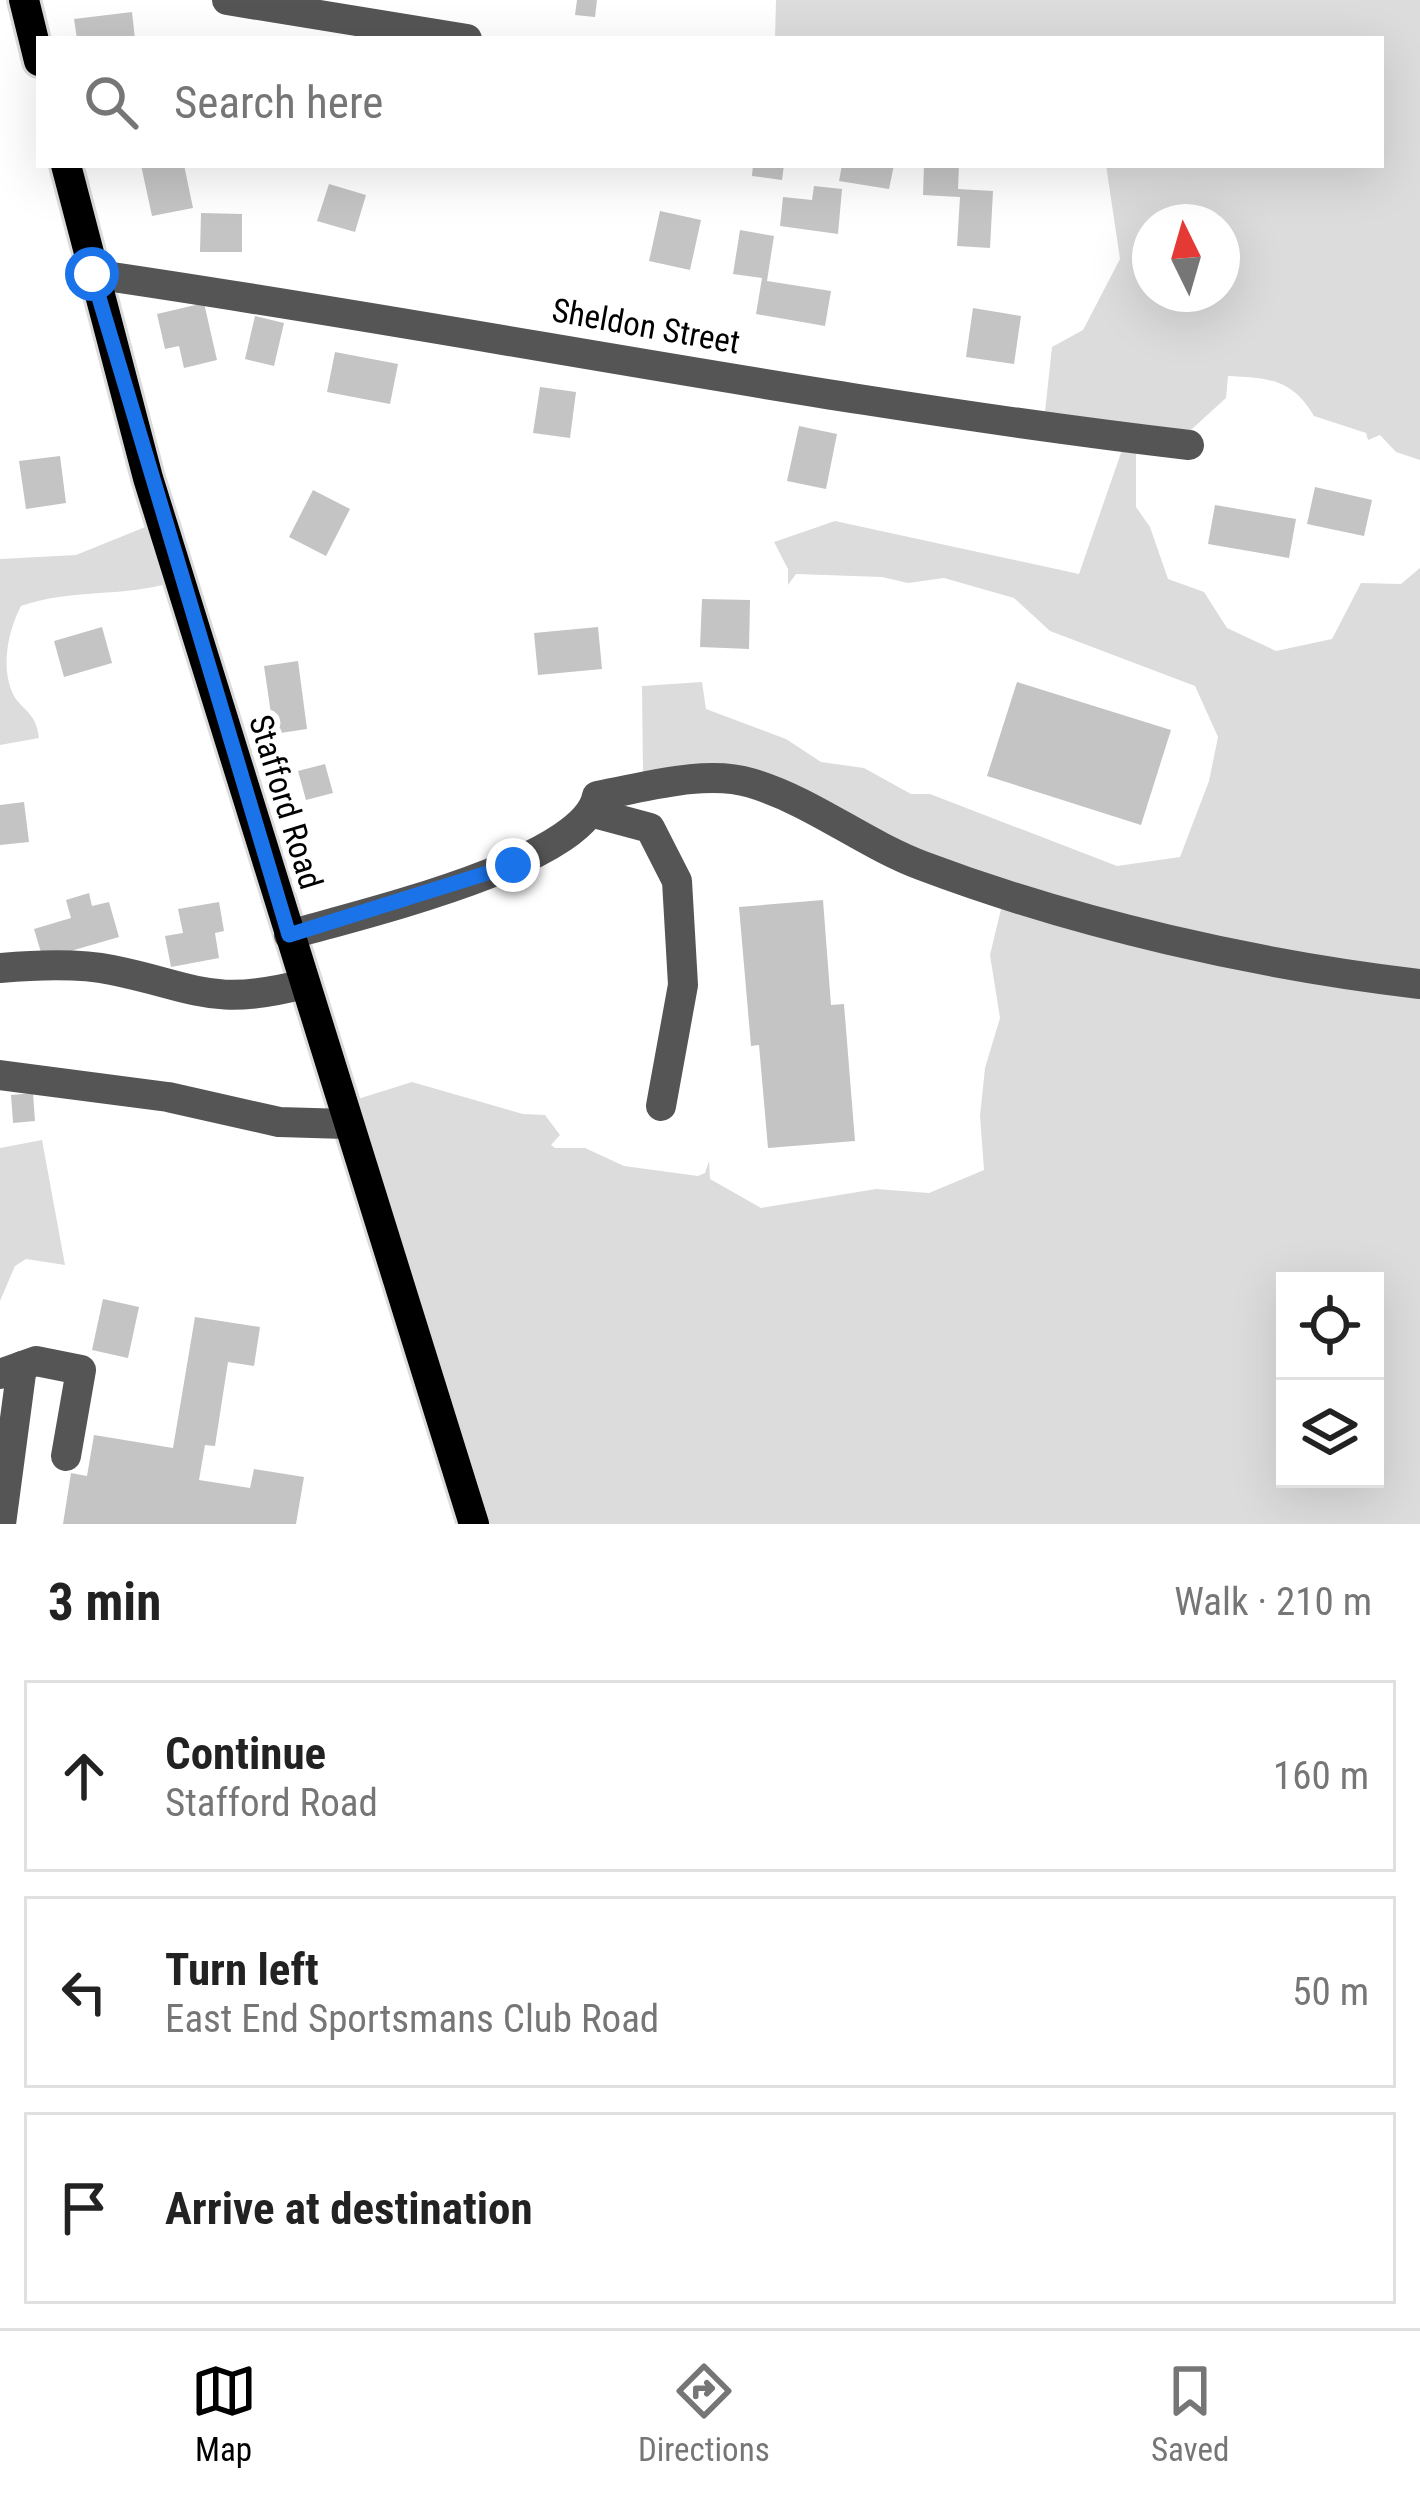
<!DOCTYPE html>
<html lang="en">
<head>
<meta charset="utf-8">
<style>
  :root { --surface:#fff; --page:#f2f2f2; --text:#222; --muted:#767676; --line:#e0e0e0; --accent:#000 }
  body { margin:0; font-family:"Roboto Condensed",sans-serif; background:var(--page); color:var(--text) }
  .controls { position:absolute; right:36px; bottom:36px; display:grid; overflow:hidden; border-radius:0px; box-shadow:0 12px 48px #0002 }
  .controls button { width:108px; height:108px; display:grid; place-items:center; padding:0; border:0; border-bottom:3px solid var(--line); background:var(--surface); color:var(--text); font:60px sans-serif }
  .compass { position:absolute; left:1132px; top:204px; width:108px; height:108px; border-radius:50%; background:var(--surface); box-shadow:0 12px 48px #0002; rotate:355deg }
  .stop { position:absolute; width:36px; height:36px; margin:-27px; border:9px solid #1a73e8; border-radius:50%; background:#fff }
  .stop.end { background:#1a73e8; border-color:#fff; box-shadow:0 3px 12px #0008 }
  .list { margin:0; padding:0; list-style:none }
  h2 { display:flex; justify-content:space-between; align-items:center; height:156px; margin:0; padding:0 48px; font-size:51px }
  h2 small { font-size:39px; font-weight:400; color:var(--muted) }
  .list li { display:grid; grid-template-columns:78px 1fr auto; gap:36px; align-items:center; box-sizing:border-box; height:192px; margin:0 24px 24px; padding:0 24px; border:3px solid var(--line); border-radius:0px }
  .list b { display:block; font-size:45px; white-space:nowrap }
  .list p { margin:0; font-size:39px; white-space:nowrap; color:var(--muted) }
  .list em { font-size:39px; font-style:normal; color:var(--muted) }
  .icon { flex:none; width:66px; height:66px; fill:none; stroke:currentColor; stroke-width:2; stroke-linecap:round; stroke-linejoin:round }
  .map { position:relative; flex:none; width:1420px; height:1524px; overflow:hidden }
  .search { position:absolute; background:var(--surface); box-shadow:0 12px 48px #0002; left:36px; right:36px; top:36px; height:132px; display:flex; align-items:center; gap:30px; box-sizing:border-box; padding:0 42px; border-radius:0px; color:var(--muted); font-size:45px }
  .sheet { height:804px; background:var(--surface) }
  nav { display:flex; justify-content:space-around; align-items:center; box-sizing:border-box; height:168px; border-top:3px solid var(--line); background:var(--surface); font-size:33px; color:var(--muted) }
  nav a { display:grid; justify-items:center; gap:6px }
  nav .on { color:var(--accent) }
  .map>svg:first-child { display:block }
</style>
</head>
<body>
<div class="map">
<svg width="1420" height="1524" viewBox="0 0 1420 1524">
  <rect width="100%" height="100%" fill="#fff"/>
  <g fill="#dcdcdc" fill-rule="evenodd">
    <path d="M 776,0 L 1420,0 L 1420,460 L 1396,452 L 1380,435 L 1368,440 L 1366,433 L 1314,416 C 1292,379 1269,378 1228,376 L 1226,398 L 1182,438 L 1136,436 L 1136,507 L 1150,527 L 1168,579 L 1204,592 L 1227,628 L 1276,651 L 1332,639 L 1361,583 L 1401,584 L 1420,568 L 1420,1524 L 476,1524 L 345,1103 L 412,1082 L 523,1114 L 545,1115 L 560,1135 L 551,1145 L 555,1148 L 585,1148 L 624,1166 L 698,1176 L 705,1173 L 709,1161 L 710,1179 L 761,1208 L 876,1189 L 929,1193 L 984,1170 L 980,1116 L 985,1068 L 1000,1018 L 990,955 L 1006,888 L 934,866 L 832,806 L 643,775 L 642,686 L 702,682 L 706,709 L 786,739 L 821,762 L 864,768 L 911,794 L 930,794 L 1117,866 L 1180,857 L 1209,781 L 1218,737 L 1195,686 L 1050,631 L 1014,598 L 944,578 L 908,583 L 882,577 L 796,574 L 788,585 L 788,569 L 774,542 L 835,521 L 1079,574 L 1123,447 L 1044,421 L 1052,347 L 1083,330 L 1120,259 L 1106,165 L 1381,165 L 1381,39 L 775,39 ZM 1150,222 L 1222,222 L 1222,294 L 1150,294 ZM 1285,1281 L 1375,1281 L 1375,1479 L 1285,1479 Z"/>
    <path d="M 160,521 L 173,582 C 122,598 72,588 21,606 C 7,633 0,671 15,698 C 28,714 36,715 39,738 L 0,745 L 0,559 L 76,555 Z"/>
    <path d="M 42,1140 L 65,1265 L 26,1259 L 15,1266 L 0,1301 L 0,1148 Z"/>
  </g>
  <g fill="#c4c4c4">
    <path d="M 577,0 L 597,0 L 595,17 L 575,15 Z"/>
    <path d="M 132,12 L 135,39 L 77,39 L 74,19 Z"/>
    <path d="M 141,165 L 184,165 L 193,208 L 152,216 Z"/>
    <path d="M 753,165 L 784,165 L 782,180 L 752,176 Z"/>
    <path d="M 842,165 L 894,165 L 889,189 L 839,181 Z"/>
    <path d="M 924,165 L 959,165 L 958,189 L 993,191 L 990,248 L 957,246 L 960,197 L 923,195 Z"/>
    <path d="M 329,184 L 366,195 L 355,232 L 317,221 Z"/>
    <path d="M 814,186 L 842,189 L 838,234 L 780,226 L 783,197 L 812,200 Z"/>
    <path d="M 660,211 L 701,220 L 690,270 L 649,261 Z"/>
    <path d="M 201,213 L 242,214 L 242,252 L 200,252 Z"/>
    <path d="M 740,230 L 774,236 L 767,281 L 831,291 L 825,326 L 756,314 L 762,278 L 733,274 Z"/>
    <path d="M 204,303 L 217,360 L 184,368 L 179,346 L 165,349 L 157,314 Z"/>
    <path d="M 973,308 L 1021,316 L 1014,364 L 966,357 Z"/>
    <path d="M 255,316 L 284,323 L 274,366 L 245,359 Z"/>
    <path d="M 335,352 L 398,364 L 390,404 L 327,392 Z"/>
    <path d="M 540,387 L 576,392 L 570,438 L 533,433 Z"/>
    <path d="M 799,426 L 837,434 L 826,489 L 787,481 Z"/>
    <path d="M 60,456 L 66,503 L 26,509 L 19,461 Z"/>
    <path d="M 1315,487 L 1372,500 L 1364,536 L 1307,524 Z"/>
    <path d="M 313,490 L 350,509 L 326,556 L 289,537 Z"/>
    <path d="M 1215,505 L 1296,519 L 1289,558 L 1208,544 Z"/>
    <path d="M 702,599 L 750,600 L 749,649 L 700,647 Z"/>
    <path d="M 102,627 L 112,663 L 64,677 L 54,641 Z"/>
    <path d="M 598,627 L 602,669 L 538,675 L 534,633 Z"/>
    <path d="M 298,661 L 307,729 L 274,734 L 264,666 Z"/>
    <path d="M 1017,682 L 1171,730 L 1141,825 L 987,776 Z"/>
    <path d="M 325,764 L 333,793 L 306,800 L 298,771 Z"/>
    <path d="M 24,802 L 29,842 L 0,845 L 0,805 Z"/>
    <path d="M 89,893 L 92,906 L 109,902 L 119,937 L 43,959 L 34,929 L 71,918 L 66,900 Z"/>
    <path d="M 823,900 L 831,1005 L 844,1004 L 855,1141 L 768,1148 L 759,1045 L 751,1046 L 739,907 Z"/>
    <path d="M 219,902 L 224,931 L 215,933 L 219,958 L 171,967 L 165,936 L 183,933 L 178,909 Z"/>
    <path d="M 33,1093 L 35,1121 L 13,1123 L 11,1095 Z"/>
    <path d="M 103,1299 L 139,1307 L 128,1358 L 92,1350 Z"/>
    <path d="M 195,1317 L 260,1327 L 254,1366 L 228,1362 L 215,1446 L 205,1445 L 199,1480 L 250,1488 L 254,1469 L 304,1477 L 296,1524 L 63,1524 L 71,1473 L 87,1476 L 94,1435 L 173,1448 Z"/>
  </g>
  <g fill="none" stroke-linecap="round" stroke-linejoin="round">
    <g stroke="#dbdbdb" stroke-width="36">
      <g id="major">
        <path d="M 24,0 L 39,61"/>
        <path d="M 66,165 L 148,478 L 474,1524"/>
      </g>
    </g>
    <g stroke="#555" stroke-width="30">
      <path d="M 227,0 L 467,39"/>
      <path d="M 92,274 C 458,327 822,402 1189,445"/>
      <path d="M 594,813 L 650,828 L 677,881 L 683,985 L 661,1106"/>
      <path d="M 289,935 C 353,916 585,863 597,796 C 643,788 705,769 751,783 C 812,801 864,844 923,866 C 1077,924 1257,965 1420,984"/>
      <path d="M 0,968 C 34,965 79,963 112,970 C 196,987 212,1008 304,984"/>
      <path d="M 0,1075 L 168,1097 L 279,1122 L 346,1124"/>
      <path d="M 0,1374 L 36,1361 L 81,1370 L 66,1456"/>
      <path d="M 1,1524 L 22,1366"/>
    </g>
    <use href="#major" stroke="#000" stroke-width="30"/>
  </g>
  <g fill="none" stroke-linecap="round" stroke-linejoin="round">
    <path stroke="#1a73e8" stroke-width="15" d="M 92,274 L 289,935 L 513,865"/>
  </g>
  <g text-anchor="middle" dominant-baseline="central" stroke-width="12" stroke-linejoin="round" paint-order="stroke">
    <g font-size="33" fill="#000" stroke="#fff">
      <text transform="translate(646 326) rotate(10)">Sheldon Street</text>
      <text transform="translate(286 802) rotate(73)">Stafford Road</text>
    </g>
  </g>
</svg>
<div class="controls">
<button><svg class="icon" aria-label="locate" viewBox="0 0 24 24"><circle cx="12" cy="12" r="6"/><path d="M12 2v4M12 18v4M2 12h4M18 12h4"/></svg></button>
<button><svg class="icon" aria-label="layers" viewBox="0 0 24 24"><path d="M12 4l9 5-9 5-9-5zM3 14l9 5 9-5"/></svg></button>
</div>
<svg class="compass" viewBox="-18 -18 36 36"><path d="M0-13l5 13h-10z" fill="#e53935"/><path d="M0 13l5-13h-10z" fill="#767676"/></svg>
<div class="stop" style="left:92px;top:274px"></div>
<div class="stop end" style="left:513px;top:865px"></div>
<div class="search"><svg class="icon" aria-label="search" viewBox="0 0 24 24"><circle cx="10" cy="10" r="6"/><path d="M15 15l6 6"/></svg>Search here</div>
</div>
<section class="sheet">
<h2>3 min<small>Walk · 210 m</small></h2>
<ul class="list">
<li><svg class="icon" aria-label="ahead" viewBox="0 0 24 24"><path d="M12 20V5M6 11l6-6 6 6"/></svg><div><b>Continue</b><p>Stafford Road</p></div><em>160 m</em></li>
<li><svg class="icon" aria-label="left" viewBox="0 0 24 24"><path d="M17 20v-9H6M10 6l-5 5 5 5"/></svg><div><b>Turn left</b><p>East End Sportsmans Club Road</p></div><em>50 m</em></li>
<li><svg class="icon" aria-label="arrive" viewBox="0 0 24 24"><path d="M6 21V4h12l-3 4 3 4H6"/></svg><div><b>Arrive at destination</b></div></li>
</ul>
</section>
<nav>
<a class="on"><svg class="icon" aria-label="map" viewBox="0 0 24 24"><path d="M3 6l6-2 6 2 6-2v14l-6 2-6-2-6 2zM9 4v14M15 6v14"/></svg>Map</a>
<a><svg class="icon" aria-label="directions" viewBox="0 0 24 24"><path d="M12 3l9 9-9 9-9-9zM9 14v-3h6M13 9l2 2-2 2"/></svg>Directions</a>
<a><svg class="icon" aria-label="saved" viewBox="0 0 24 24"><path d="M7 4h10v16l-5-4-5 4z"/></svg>Saved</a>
</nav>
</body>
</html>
